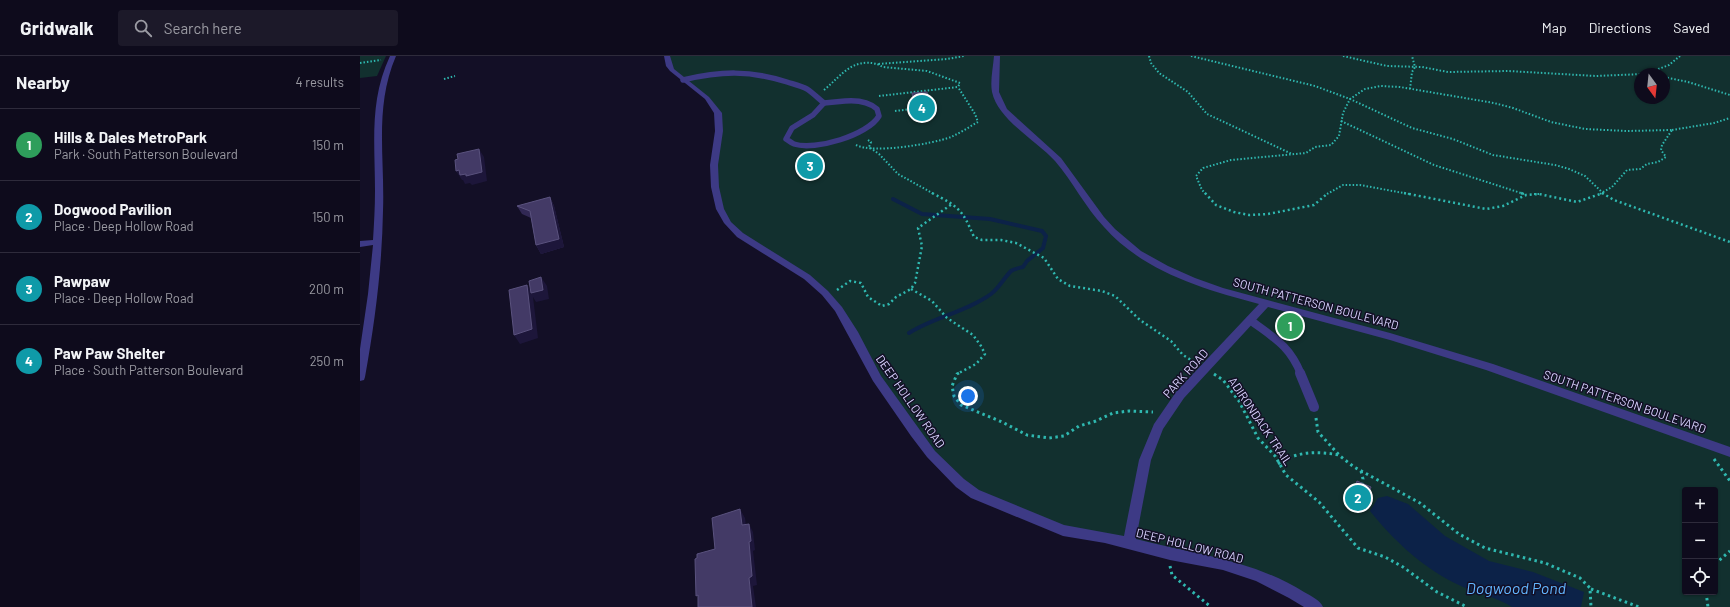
<!DOCTYPE html>
<html lang="en">
<head>
<meta charset="utf-8">
<style>
  :root { --surface:#0e0b1c; --page:#1c1929; --text:#f1f3f6; --muted:#9b9ba3; --line:#2e2b3b; --accent:#00e5ff }
  body { margin:0; font-family:Barlow,sans-serif; background:var(--page); color:var(--text) }
  .controls { position:absolute; right:12px; bottom:12px; display:grid; overflow:hidden; border-radius:4px; box-shadow:0 1px 3px #0004 }
  .controls button { width:36px; height:36px; display:grid; place-items:center; padding:0; border:0; border-bottom:1px solid var(--line); background:var(--surface); color:var(--text); font:20px sans-serif }
  .compass { position:absolute; left:1274px; top:12px; width:36px; height:36px; border-radius:50%; background:var(--surface); box-shadow:0 1px 3px #0004; rotate:165deg }
  .you { position:absolute; left:608px; top:340px; width:14px; height:14px; margin:-10px; border:3px solid #fff; border-radius:50%; background:#1a73e8; box-shadow:0 0 0 6px #1a73e833 }
  .badge { display:grid; place-items:center; width:26px; height:26px; border-radius:50%; background:var(--accent); color:#fff; font-size:13px; font-weight:700 }
  .pin { position:absolute; translate:-50% -50%; border:2px solid #fff; box-shadow:0 1px 4px #0006 }
  .list { margin:0; padding:0; list-style:none }
  h2 { display:flex; justify-content:space-between; align-items:center; height:52px; margin:0; padding:0 16px; font-size:17px }
  h2 small { font-size:13px; font-weight:400; color:var(--muted) }
  .list li { display:grid; grid-template-columns:26px 1fr auto; gap:12px; align-items:center; box-sizing:border-box; height:72px; padding:0 16px; border-top:1px solid var(--line) }
  .list b { display:block; font-size:15px; white-space:nowrap }
  .list p { margin:0; font-size:13px; white-space:nowrap; color:var(--muted) }
  .list em { font-size:13px; font-style:normal; color:var(--muted) }
  .icon { flex:none; width:22px; height:22px; fill:none; stroke:currentColor; stroke-width:2; stroke-linecap:round; stroke-linejoin:round }
  .map { position:relative; flex:none; width:1370px; height:551px; overflow:hidden }
  header { display:flex; align-items:center; gap:24px; box-sizing:border-box; height:56px; padding:0 20px; background:var(--surface); border-bottom:1px solid var(--line) }
  header strong { font-size:19px }
  nav { display:flex; gap:22px; margin-inline-start:auto; font-size:14px }
  .search { width:280px; height:36px; background:var(--page); display:flex; align-items:center; gap:10px; box-sizing:border-box; padding:0 14px; border-radius:4px; color:var(--muted); font-size:15px }
  main { display:flex }
  aside { flex:1; background:var(--surface) }
  .map>svg:first-child { display:block }
</style>
</head>
<body>
<header>
<strong>Gridwalk</strong>
<div class="search"><svg class="icon" aria-label="search" viewBox="0 0 24 24"><circle cx="10" cy="10" r="6"/><path d="M15 15l6 6"/></svg>Search here</div>
<nav><a>Map</a><a>Directions</a><a>Saved</a></nav>
</header>
<main>
<aside>
<h2>Nearby<small>4 results</small></h2>
<ul class="list">
<li><span class="badge" style="background:#2e9e5b">1</span><div><b>Hills &amp; Dales MetroPark</b><p>Park · South Patterson Boulevard</p></div><em>150 m</em></li>
<li><span class="badge" style="background:#0f9aa8">2</span><div><b>Dogwood Pavilion</b><p>Place · Deep Hollow Road</p></div><em>150 m</em></li>
<li><span class="badge" style="background:#0f9aa8">3</span><div><b>Pawpaw</b><p>Place · Deep Hollow Road</p></div><em>200 m</em></li>
<li><span class="badge" style="background:#0f9aa8">4</span><div><b>Paw Paw Shelter</b><p>Place · South Patterson Boulevard</p></div><em>250 m</em></li>
</ul>
</aside>
<div class="map">
<svg width="1370" height="551" viewBox="0 0 1370 551">
  <rect width="100%" height="100%" fill="#130f26"/>
  <g fill="#12302f" fill-rule="evenodd">
    <path d="M 0,0 L 26,0 L 17,20 L 0,22 Z"/>
    <path d="M 307,0 L 1370,0 L 1370,551 L 956,551 L 899,520 L 703,474 L 615,438 L 571,398 L 465,237 L 368,167 L 357,142 L 359,75 L 354,49 L 312,14 ZM 1280,18 L 1304,18 L 1304,42 L 1280,42 ZM 1325,434 L 1355,434 L 1355,536 L 1325,536 Z"/>
  </g>
  <path fill="#0c2248" d="M 1027,440 L 1048,448 L 1085,480 L 1129,505 L 1173,516 L 1224,536 L 1221,551 L 1152,551 C 1137,541 1117,538 1101,530 C 1064,513 1035,486 1010,455 L 1018,442 Z"/>
  <g fill="none" stroke-linecap="round" stroke-linejoin="round">
    <path stroke="#0c2248" stroke-width="4" d="M 533,143 L 562,158 L 630,163 L 682,175 L 686,180 L 683,192 L 667,205 L 663,211 C 659,212 654,213 651,215 C 644,222 639,232 631,238 C 606,256 574,261 549,277"/>
    <g stroke="#2fb8b0" stroke-width="2" stroke-dasharray="1.5 2" stroke-linecap="butt">
      <path d="M 789,0 L 791,7 L 799,17 L 828,36 L 847,58 L 932,98"/>
      <path d="M 831,0 L 955,30 L 990,43 L 1052,72 L 1093,83 L 1133,99 L 1195,109 L 1209,113 L 1225,120 L 1244,138"/>
      <path d="M 983,0 L 1027,10 L 1062,11 L 1088,16 L 1148,15 L 1236,20 L 1283,18"/>
      <path d="M 0,7 L 21,4"/>
      <path d="M 1285,18 L 1309,9 L 1320,0"/>
      <path d="M 1304,21 L 1328,26 L 1370,39"/>
      <path d="M 84,23 L 95,20"/>
      <path d="M 1050,33 L 1052,16 L 1055,11 L 1052,0"/>
      <path d="M 464,34 C 482,19 492,2 517,8"/>
      <path d="M 519,40 L 598,31 L 600,27 L 567,15 L 523,11 L 517,8 L 587,3 L 604,0"/>
      <path d="M 535,55 L 552,53"/>
      <path d="M 981,65 L 1074,109 L 1164,138"/>
      <path d="M 1312,74 L 1354,67 L 1370,62"/>
      <path d="M 508,84 L 511,86 L 509,91 L 519,98 L 538,118 L 574,138"/>
      <path d="M 496,89 C 513,98 572,88 591,81 C 600,77 609,71 618,66 L 615,58 L 598,31"/>
      <path d="M 846,138 L 842,134 L 836,120 L 843,112 L 871,104 L 946,97 L 955,91 L 971,89 L 979,80 L 983,57 L 990,43 L 1005,33 L 1021,30 L 1040,31 L 1134,47 L 1153,52 L 1191,66 L 1225,73 L 1267,75 L 1312,74"/>
      <path d="M 967,138 L 983,129 L 1000,129 L 1049,138"/>
      <path d="M 1174,138 L 1181,138"/>
      <path d="M 1240,138 L 1252,131 L 1267,114 L 1280,113 L 1287,108 L 1298,106 L 1306,101 L 1301,94 L 1302,89 L 1312,74"/>
    </g>
    <g stroke="#2fb8b0" stroke-width="2.5" stroke-dasharray="2 3" stroke-linecap="butt">
      <path d="M 572,137 C 599,151 602,153 614,181 L 622,184 L 641,184 L 656,187 L 684,202 L 698,223 L 710,230 L 742,235 L 755,240 L 780,264 L 811,285 L 823,299 L 834,306"/>
      <path d="M 845,137 L 856,149 L 874,156 L 889,159 L 908,158 L 954,149 L 968,137"/>
      <path d="M 1044,137 L 1126,153 L 1143,150 L 1166,139 L 1179,138 L 1217,146 L 1243,137"/>
      <path d="M 1161,137 L 1166,139"/>
      <path d="M 1242,137 L 1254,144 L 1370,186"/>
      <path d="M 551,233 L 572,245 L 587,262 L 613,279 L 621,290 L 625,298 L 616,308 L 597,318"/>
      <path d="M 477,234 L 490,225 L 501,227 L 508,241 L 522,250 L 529,248 L 536,241 L 551,233 L 555,227 L 562,190 L 558,172 L 592,148"/>
    </g>
    <g stroke="#2fb8b0" stroke-width="3" stroke-dasharray="2.5 3.5" stroke-linecap="butt">
      <path d="M 599,317 L 597,318 L 592,330 L 594,340 L 601,349 L 642,366 L 667,379 L 689,382 L 704,380 L 719,370 L 736,365 L 753,357 L 769,355 L 793,356"/>
      <path d="M 854,318 L 863,324 L 879,345 L 898,382 L 915,400 L 926,419 L 959,446 L 998,492 L 1025,501 L 1043,511 L 1077,536 L 1107,551"/>
      <path d="M 956,362 L 958,376 L 980,400 L 994,411 L 1060,447 L 1099,478 L 1125,492 L 1185,507 L 1220,522 L 1230,532 L 1231,551"/>
      <path d="M 1354,403 L 1370,425"/>
      <path d="M 918,408 C 937,395 957,395 979,399"/>
      <path d="M 1001,415 L 1003,423 L 1002,430"/>
      <path d="M 1355,508 L 1370,495"/>
      <path d="M 810,510 L 812,519 L 851,551"/>
      <path d="M 1231,533 L 1279,551"/>
      <path d="M 1346,536 L 1348,551"/>
    </g>
    <g stroke="#3d3a85" stroke-width="5.5">
      <path d="M 323,24 C 361,15 389,14 427,26 C 433,28 441,30 447,33 C 453,37 459,43 464,47"/>
      <path d="M 485,45 C 497,44 508,45 517,53 L 519,60 C 508,79 455,95 434,88 C 431,87 428,84 426,83 L 432,72 L 453,59 L 464,47 Z"/>
    </g>
    <path stroke="#3d3a85" stroke-width="8" d="M 890,264 C 914,282 929,289 941,318"/>
    <path stroke="#3d3a85" stroke-width="10" d="M 940,317 L 954,351"/>
    <g fill="#3d3a85" fill-rule="evenodd">
      <path d="M 30,0 L 36,0 C 14,51 25,102 23,155 C 22,211 15,266 5,321 L 4,324 L 0,325 L 0,293 L 8,238 L 13,189 L 0,191 L 0,185 L 13,184 C 14,168 15,151 15,135 C 15,87 9,45 30,0 Z"/>
      <path d="M 304,0 L 310,0 L 314,13 L 349,41 L 362,57 L 363,75 L 358,109 L 359,131 L 364,153 L 371,166 L 383,177 L 450,219 L 468,235 L 482,251 L 498,276 L 521,320 L 575,395 L 604,423 L 619,434 L 704,469 L 764,480 L 779,404 L 794,368 L 816,336 L 899,248 C 843,233 784,216 744,171 C 725,151 713,126 695,105 C 677,85 638,64 632,36 C 630,25 633,12 634,0 L 640,0 L 639,36 L 647,53 L 701,102 L 744,161 L 755,173 L 781,195 L 808,210 L 835,222 L 863,232 L 1030,277 L 1133,308 L 1370,391 L 1370,401 L 1126,314 L 1030,284 L 908,251 L 824,342 L 803,373 L 791,404 L 776,483 C 834,498 893,504 944,536 C 951,540 960,544 963,551 L 944,551 L 929,542 L 896,525 L 863,514 L 810,504 L 745,487 L 703,480 L 611,442 L 596,431 L 567,401 L 551,380 L 513,325 L 475,255 L 462,239 L 444,223 L 377,181 L 364,167 L 356,153 L 351,131 L 350,109 L 355,75 L 354,57 L 345,43 L 310,15 L 306,10 Z"/>
    </g>
  </g>
  <g fill="#312854">
    <path d="M 552,37 L 571,51 L 572,59 L 556,61 Z"/>
    <path d="M 190,141 L 194,150 L 204,191 L 181,198 L 176,189 L 171,162 L 162,158 L 157,150 Z"/>
    <path d="M 997,425 L 1004,450 L 1002,454 L 988,448 Z"/>
  </g>
  <g fill="#1d163a">
    <path d="M 571,51 L 572,59 L 556,61 L 555,53 Z"/>
    <path d="M 119,93 L 124,101 L 127,125 L 112,129 L 110,127 L 105,128 L 103,124 L 102,124 L 96,115 L 99,114 Z"/>
    <path d="M 190,141 L 194,150 L 204,191 L 181,198 L 176,189 Z"/>
    <path d="M 181,221 L 187,230 L 189,243 L 176,246 L 173,241 L 178,282 L 160,288 L 154,279 L 167,229 L 172,237 Z"/>
    <path d="M 380,453 L 385,462 L 387,478 L 382,469 Z"/>
    <path d="M 389,468 L 393,476 L 395,494 L 393,495 L 397,529 L 393,530 L 396,551 L 392,551 L 389,522 Z"/>
  </g>
  <g fill="#433a66" stroke="#5a527e">
    <path d="M 567,36 L 571,51 L 555,53 L 552,37 Z"/>
    <path d="M 119,93 L 122,116 L 106,120 L 106,118 L 100,119 L 99,114 L 96,115 L 95,104 L 98,103 L 97,98 Z"/>
    <path d="M 190,141 L 199,183 L 176,189 L 170,155 L 157,150 Z"/>
    <path d="M 181,221 L 183,234 L 171,237 L 169,225 Z"/>
    <path d="M 167,229 L 172,273 L 154,279 L 149,234 Z"/>
    <path d="M 997,425 L 1011,431 L 1004,450 L 990,443 Z"/>
    <path d="M 380,453 L 382,469 L 389,468 L 391,485 L 389,486 L 392,520 L 389,522 L 392,551 L 338,551 L 338,539 L 336,540 L 335,503 L 337,502 L 337,498 L 355,493 L 352,462 Z"/>
  </g>
  <g text-anchor="middle" dominant-baseline="central" stroke-width="3" stroke-linejoin="round" paint-order="stroke">
    <g font-size="12" fill="#d9d4ff" stroke="#130f26">
      <text transform="translate(956 247) rotate(15)">SOUTH PATTERSON BOULEVARD</text>
      <text transform="translate(825 317) rotate(-48)">PARK ROAD</text>
      <text transform="translate(551 345) rotate(55)">DEEP HOLLOW ROAD</text>
      <text transform="translate(1265 345) rotate(19)">SOUTH PATTERSON BOULEVARD</text>
      <text transform="translate(901 365) rotate(56)">ADIRONDACK TRAIL</text>
      <text transform="translate(830 489) rotate(14)">DEEP HOLLOW ROAD</text>
    </g>
    <g font-size="16" font-style="italic" fill="#62b6ff" stroke="#130f26">
      <text x="1156" y="531">Dogwood Pond</text>
    </g>
  </g>
</svg>
<div class="controls">
<button>+</button>
<button>−</button>
<button><svg class="icon" aria-label="locate" viewBox="0 0 24 24"><circle cx="12" cy="12" r="6"/><path d="M12 2v4M12 18v4M2 12h4M18 12h4"/></svg></button>
</div>
<svg class="compass" viewBox="-18 -18 36 36"><path d="M0-13l5 13h-10z" fill="#e53935"/><path d="M0 13l5-13h-10z" fill="#9b9ba3"/></svg>
<div class="you"></div>
<div class="pin badge" style="left:930px;top:270px;background:#2e9e5b">1</div>
<div class="pin badge" style="left:998px;top:442px;background:#0f9aa8">2</div>
<div class="pin badge" style="left:450px;top:110px;background:#0f9aa8">3</div>
<div class="pin badge" style="left:562px;top:52px;background:#0f9aa8">4</div>
</div>
</main>
</body>
</html>
